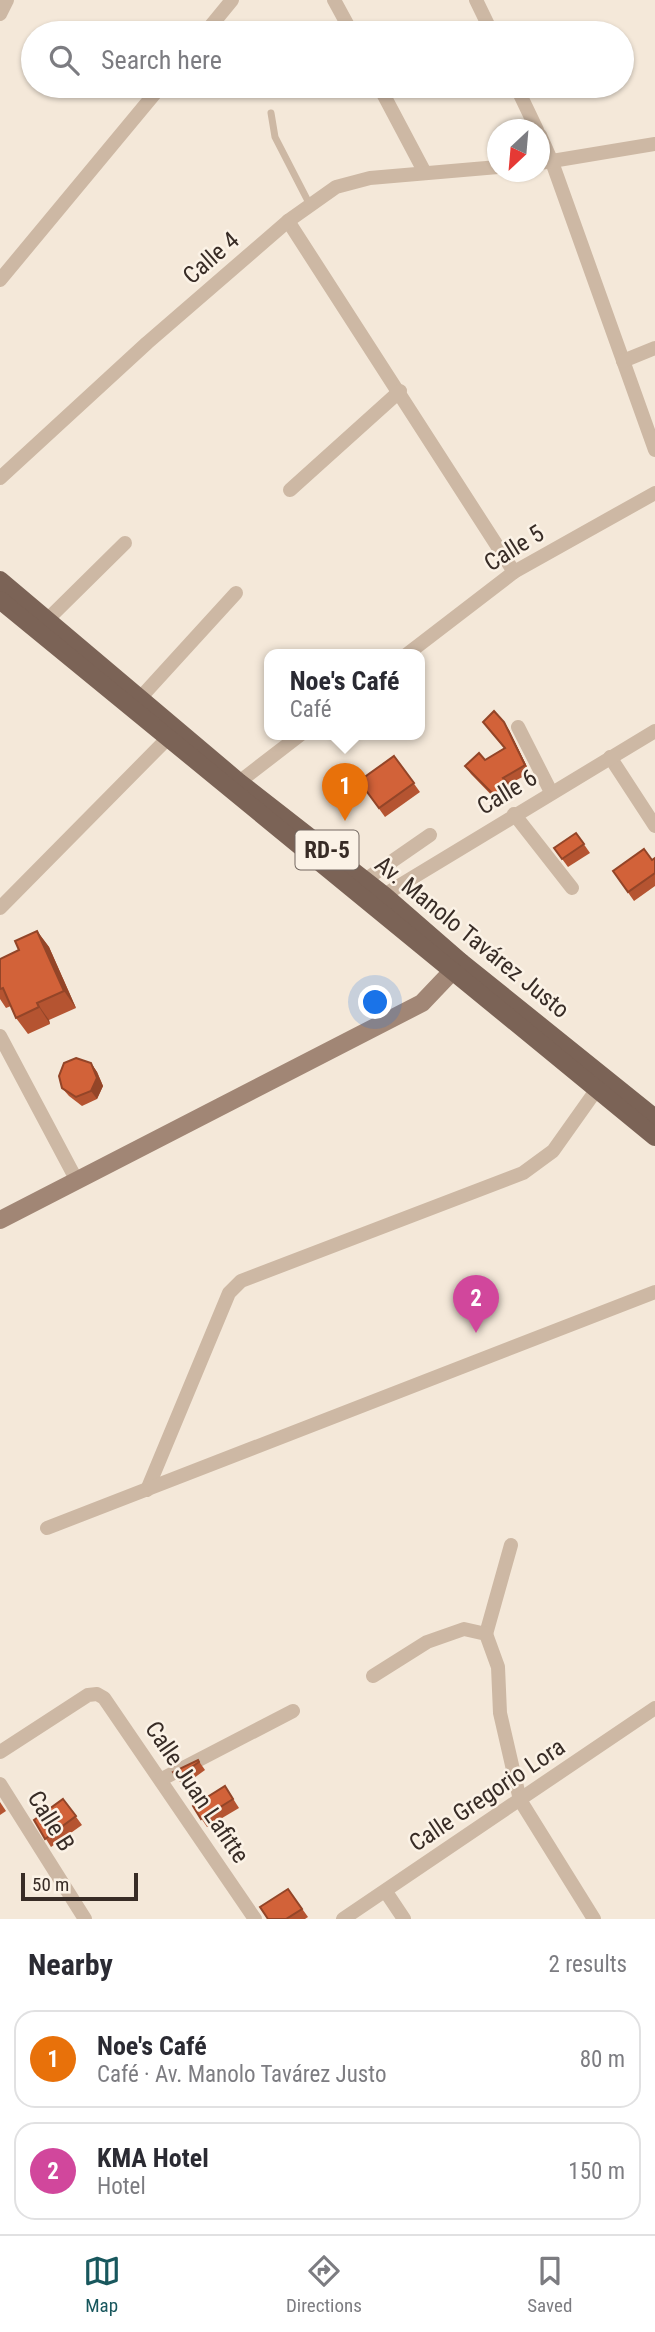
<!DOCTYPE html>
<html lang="en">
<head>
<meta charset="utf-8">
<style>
  :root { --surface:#fff; --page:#f7f7f7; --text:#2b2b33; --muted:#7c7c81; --line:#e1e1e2; --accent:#18575d }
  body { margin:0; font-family:"Roboto Condensed",sans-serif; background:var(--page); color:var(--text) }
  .compass { position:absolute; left:487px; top:119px; width:63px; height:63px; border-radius:50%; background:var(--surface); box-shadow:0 2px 5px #0004; rotate:206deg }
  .scale { position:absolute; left:21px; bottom:18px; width:117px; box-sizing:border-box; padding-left:7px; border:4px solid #382c26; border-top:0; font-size:19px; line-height:24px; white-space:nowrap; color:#382c26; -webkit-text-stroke:5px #fbf2e6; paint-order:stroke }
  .you { position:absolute; left:376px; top:1003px; width:24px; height:24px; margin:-18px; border:5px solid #fff; border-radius:50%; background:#1a73e8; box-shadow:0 0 0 10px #1a73e833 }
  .badge { display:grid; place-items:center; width:46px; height:46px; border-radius:50%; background:var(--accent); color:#fff; font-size:23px; font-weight:700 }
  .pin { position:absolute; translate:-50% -58px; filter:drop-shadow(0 2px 4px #0008) }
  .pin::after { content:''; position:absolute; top:37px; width:24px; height:21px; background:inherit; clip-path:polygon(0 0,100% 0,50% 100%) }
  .popup { position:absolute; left:264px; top:649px; width:161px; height:91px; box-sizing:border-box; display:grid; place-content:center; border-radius:14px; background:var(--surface); filter:drop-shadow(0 2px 5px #0005); font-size:23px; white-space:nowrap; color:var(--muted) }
  .popup b { font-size:26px; color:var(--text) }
  .popup::after { content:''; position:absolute; left:50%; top:100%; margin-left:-14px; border:14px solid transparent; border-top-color:var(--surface) }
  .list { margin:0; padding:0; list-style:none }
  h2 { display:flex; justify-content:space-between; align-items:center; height:91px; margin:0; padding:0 28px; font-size:30px }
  h2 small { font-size:23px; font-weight:400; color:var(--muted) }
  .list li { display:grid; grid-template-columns:46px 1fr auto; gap:21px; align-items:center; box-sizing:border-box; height:98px; margin:0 14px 14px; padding:0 14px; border:2px solid var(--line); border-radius:21px }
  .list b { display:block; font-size:26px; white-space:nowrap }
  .list p { margin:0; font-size:23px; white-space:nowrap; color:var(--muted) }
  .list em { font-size:23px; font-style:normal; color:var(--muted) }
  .icon { flex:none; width:38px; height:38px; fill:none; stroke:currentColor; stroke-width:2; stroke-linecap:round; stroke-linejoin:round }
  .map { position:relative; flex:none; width:655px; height:1919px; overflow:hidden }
  .search { position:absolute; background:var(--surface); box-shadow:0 2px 5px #0004; left:21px; right:21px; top:21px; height:77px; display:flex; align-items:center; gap:18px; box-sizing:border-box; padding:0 24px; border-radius:38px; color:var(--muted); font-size:26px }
  .sheet { height:315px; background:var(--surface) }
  nav { display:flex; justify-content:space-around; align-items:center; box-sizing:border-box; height:98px; border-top:2px solid var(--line); background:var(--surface); font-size:19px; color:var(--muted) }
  nav a { display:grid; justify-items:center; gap:4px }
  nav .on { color:var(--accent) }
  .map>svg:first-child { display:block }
</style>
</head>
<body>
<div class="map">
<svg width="655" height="1919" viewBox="0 0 655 1919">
  <rect width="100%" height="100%" fill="#f4e8d9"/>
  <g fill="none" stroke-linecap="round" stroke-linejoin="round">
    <path stroke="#cdb8a4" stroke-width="7" d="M 271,113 L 275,137 L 310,205"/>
    <g stroke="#cdb8a4" stroke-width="14">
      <path d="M 334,0 L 352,33"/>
      <path d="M 476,0 L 492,33"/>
      <path d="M 0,14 L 7,0"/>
      <path d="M 205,33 L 232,0"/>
      <path d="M 379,86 L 424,171"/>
      <path d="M 516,86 L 537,130"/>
      <path d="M 540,135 L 552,162 L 655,450"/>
      <path d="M 540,163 L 655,144"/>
      <path d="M 288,221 L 514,572"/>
      <path d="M 0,280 L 161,86"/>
      <path d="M 623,361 L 655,348"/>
      <path d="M 0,478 L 147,343 L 288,221 L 336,187 L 370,178 L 498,167"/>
      <path d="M 290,490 L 400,391"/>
      <path d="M 48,619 L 125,543"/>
      <path d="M 406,655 L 514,572 L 655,493"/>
      <path d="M 142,696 L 236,593"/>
      <path d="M 518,727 L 551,792"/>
      <path d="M 610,757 L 655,826"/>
      <path d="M 239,782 L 300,735"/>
      <path d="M 514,814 L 572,888"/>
      <path d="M 365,880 L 430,835"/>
      <path d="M 384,895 L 655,731"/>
      <path d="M 0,908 L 168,738"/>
      <path d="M 0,1036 L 76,1179"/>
      <path d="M 147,1490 L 229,1293 L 241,1281 L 523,1173 L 553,1151 L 597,1089"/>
      <path d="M 47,1528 L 655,1292"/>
      <path d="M 486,1634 L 511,1545"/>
      <path d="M 373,1676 L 427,1642 L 464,1629 L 486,1634 L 498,1667 L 500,1713 L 520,1800 L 594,1919"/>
      <path d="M 0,1752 L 88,1695 L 97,1694 L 104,1698 L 255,1919"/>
      <path d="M 162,1779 L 293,1711"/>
      <path d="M 0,1784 L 85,1919"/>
      <path d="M 386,1892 L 404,1919"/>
      <path d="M 343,1919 L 655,1708"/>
    </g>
    <path stroke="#a18675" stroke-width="18" d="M 0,1220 L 422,1003 L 461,962"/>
    <g stroke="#7b6356" stroke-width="18">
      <path d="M 0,580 L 239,782 L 384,895 L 461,962 L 655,1118"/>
      <path d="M 0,600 L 655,1137"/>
    </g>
  </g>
  <g fill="#b55431">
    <path d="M 483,722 L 509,730 L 530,773 L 509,784 L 516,793 L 502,806 L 471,774 L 465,766 L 485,760 L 504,748 Z"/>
    <path d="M 394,756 L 420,792 L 385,817 L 359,781 Z"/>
    <path d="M 576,833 L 590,853 L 568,867 L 554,848 Z"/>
    <path d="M 655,858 L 655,886 L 634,901 L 613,871 L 652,860 Z"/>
    <path d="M 37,931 L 49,947 L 76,1008 L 49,1020 L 50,1024 L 28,1034 L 16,1018 L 11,1006 L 6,1008 L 0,999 L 0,959 L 19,950 Z"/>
    <path d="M 91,1063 L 97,1072 L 103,1086 L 97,1099 L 82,1106 L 69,1096 L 62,1088 Z"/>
    <path d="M 198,1760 L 205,1770 L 183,1786 L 173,1772 Z"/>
    <path d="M 225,1786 L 239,1808 L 207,1827 L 193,1806 Z"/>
    <path d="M 63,1799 L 82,1825 L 51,1847 L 34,1820 Z"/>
    <path d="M 0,1802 L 6,1811 L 0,1815 Z"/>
    <path d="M 288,1889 L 308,1917 L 305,1919 L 268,1919 Z"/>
  </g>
  <g fill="#934528">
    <path d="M 504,722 L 509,730 L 530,773 L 525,765 Z"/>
    <path d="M 37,931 L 49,947 L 76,1008 L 64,991 Z"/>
    <path d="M 37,1003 L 49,1020 L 50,1024 L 39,1007 Z"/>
    <path d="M 91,1063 L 97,1072 L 103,1086 L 97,1099 L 91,1091 Z"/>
  </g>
  <g fill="#d26239" stroke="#934528" stroke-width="2">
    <path d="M 494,711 L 504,722 L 525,765 L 503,778 L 510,785 L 497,798 L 465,766 L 479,753 L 485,760 L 505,748 L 483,722 Z"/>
    <path d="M 394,756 L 414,783 L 379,808 L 359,781 Z"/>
    <path d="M 576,833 L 584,844 L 562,859 L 554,848 Z"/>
    <path d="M 644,849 L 652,860 L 655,858 L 655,873 L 628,892 L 613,871 Z"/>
    <path d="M 37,931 L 64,991 L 37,1003 L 39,1007 L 16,1018 L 3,988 L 0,989 L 0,959 L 19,950 L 15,941 Z"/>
    <path d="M 76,1058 L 91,1063 L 97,1078 L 91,1091 L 76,1097 L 62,1088 L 59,1076 L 64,1063 Z"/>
    <path d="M 198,1760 L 199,1762 L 177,1777 L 173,1772 Z"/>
    <path d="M 225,1786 L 233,1799 L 201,1819 L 193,1806 Z"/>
    <path d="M 63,1799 L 76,1816 L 45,1839 L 34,1820 Z"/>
    <path d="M 288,1889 L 302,1909 L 286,1919 L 268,1919 L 260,1907 Z"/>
  </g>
  <g text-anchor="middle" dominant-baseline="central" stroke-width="5" stroke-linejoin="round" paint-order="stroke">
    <rect fill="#fbf2e6" stroke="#726760" stroke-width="2" x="295.5" y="830.5" width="63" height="39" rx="5"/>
    <g font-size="23" font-weight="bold" fill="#382c26">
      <text x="327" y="850">RD-5</text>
    </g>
    <g font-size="24" fill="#382c26" stroke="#fbf2e6">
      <text transform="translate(211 258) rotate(-41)">Calle 4</text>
      <text transform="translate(514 548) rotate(-32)">Calle 5</text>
      <text transform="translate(507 792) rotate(-31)">Calle 6</text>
      <text transform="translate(472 937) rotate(39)">Av. Manolo Tavárez Justo</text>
      <text transform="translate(197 1792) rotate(56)">Calle Juan Lafitte</text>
      <text transform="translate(487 1795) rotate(-34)">Calle Gregorio Lora</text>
      <text transform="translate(51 1821) rotate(58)">Calle B</text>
    </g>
  </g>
</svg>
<svg class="compass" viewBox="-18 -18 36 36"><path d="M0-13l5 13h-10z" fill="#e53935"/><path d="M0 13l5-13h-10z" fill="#7c7c81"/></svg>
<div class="scale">50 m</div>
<div class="you"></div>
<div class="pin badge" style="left:345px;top:821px;background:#e8710a">1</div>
<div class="popup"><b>Noe's Café</b>Café</div>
<div class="pin badge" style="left:476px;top:1333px;background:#d1479c">2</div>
<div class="search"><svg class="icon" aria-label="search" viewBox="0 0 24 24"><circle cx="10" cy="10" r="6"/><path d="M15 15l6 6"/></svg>Search here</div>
</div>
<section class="sheet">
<h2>Nearby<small>2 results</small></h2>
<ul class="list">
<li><span class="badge" style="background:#e8710a">1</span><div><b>Noe's Café</b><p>Café · Av. Manolo Tavárez Justo</p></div><em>80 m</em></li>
<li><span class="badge" style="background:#d1479c">2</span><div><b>KMA Hotel</b><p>Hotel</p></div><em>150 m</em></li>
</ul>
</section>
<nav>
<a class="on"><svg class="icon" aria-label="map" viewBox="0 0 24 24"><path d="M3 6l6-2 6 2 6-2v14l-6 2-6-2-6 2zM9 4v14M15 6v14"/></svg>Map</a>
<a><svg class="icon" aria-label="directions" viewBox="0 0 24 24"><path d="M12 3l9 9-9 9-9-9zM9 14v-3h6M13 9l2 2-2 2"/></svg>Directions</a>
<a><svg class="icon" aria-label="saved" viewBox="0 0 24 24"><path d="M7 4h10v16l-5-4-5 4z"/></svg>Saved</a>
</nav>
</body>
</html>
